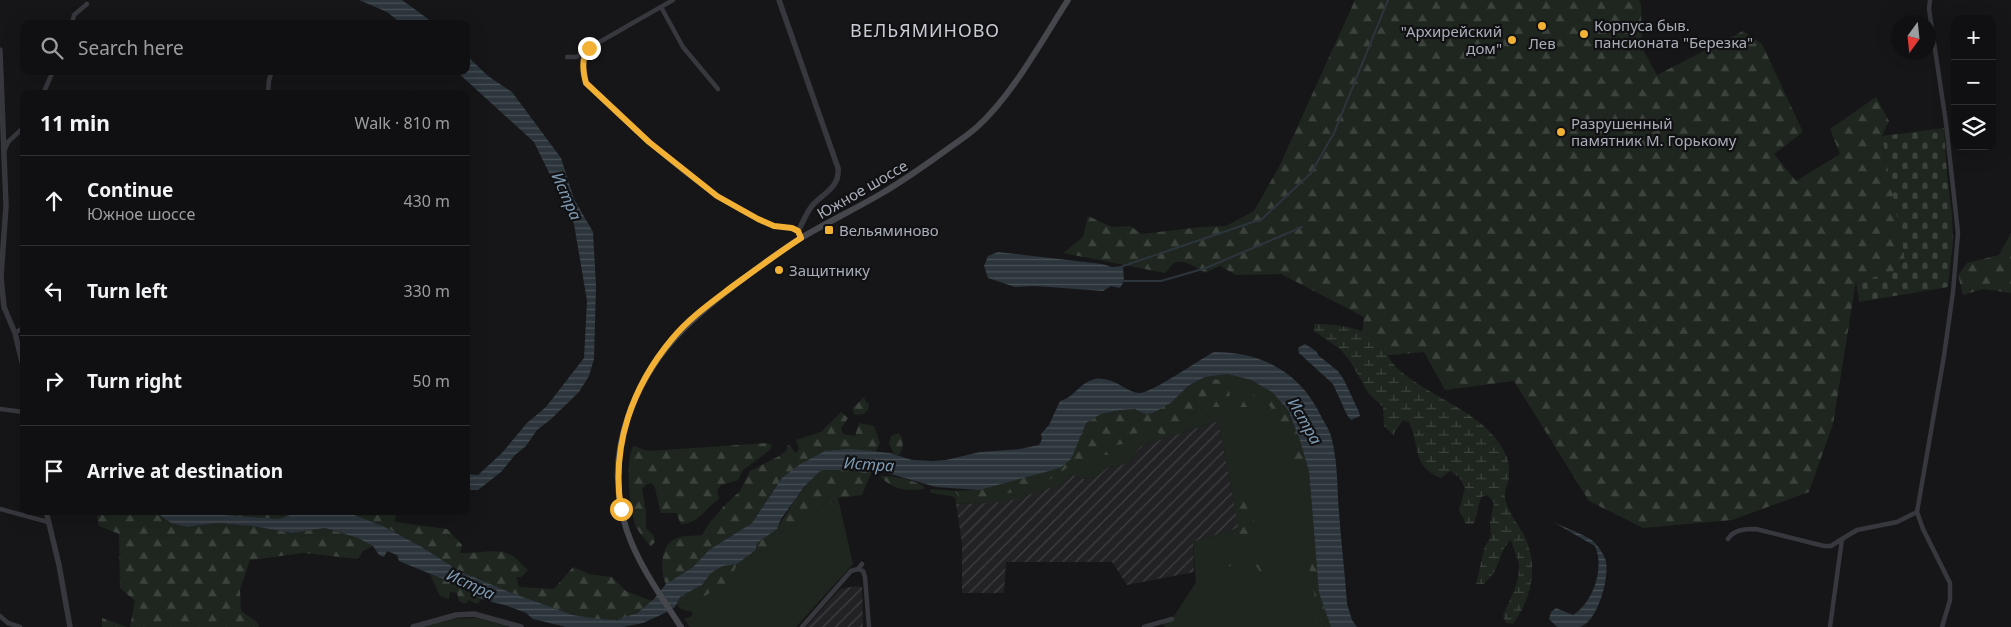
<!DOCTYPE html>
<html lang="en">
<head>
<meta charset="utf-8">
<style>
  :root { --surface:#101012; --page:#1e1e20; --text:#f1f3f6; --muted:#9c9d9f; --line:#303032 }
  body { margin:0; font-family:"Noto Sans",sans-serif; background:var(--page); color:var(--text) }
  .controls { position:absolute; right:15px; top:15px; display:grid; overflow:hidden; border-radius:10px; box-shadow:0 5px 20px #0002 }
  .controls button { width:45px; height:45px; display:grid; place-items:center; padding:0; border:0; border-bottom:1px solid var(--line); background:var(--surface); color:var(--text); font:25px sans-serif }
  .compass { position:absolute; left:1891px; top:15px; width:45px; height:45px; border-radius:50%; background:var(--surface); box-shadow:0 5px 20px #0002; rotate:195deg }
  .stop { position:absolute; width:15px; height:15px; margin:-11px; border:4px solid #f2b134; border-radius:50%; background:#fff }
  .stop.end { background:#f2b134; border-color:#fff; box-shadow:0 1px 5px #0008 }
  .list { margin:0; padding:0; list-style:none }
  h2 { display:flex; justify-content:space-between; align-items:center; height:65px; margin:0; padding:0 20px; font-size:21px }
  h2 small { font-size:16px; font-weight:400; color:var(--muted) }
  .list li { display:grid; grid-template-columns:32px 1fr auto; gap:15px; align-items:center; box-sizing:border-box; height:90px; padding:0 20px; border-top:1px solid var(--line) }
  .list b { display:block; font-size:19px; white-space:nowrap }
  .list p { margin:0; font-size:16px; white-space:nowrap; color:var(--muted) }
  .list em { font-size:16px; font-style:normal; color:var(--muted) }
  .icon { flex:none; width:28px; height:28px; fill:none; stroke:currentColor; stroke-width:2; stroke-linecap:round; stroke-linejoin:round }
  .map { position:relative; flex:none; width:2011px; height:627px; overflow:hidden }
  .search { position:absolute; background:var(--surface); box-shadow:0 5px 20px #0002; left:20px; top:20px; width:450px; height:55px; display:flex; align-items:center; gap:12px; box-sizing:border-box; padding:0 18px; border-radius:10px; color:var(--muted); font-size:19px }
  .panel { position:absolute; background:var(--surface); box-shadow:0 5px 20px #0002; left:20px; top:90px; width:450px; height:425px; border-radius:10px }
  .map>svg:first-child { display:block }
</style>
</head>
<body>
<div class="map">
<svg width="2011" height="627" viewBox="0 0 2011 627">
  <defs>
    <pattern id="industrial-furrows" width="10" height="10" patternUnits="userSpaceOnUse" patternTransform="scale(1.25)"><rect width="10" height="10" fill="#222225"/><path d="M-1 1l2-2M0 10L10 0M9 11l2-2" fill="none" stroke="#3f3f43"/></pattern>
    <pattern id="forest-firs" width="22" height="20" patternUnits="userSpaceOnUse" patternTransform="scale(1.25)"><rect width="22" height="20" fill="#1e261f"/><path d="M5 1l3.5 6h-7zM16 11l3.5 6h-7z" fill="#3c433d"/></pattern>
    <pattern id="wetland-marsh" width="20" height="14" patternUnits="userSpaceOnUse" patternTransform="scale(1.25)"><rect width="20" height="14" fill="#1e261f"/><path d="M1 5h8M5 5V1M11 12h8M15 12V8" fill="none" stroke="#3c433d"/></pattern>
    <pattern id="cemetery-stones" width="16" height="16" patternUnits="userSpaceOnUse" patternTransform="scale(1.25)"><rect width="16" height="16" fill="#1e261f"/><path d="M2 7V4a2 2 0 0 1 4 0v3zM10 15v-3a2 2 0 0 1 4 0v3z" fill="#3c433d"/></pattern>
    <pattern id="water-rules" width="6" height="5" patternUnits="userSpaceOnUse" patternTransform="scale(1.25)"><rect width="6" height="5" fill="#2c353c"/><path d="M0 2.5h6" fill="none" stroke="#485056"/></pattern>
  </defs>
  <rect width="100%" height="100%" fill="#161618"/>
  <g fill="url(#industrial-furrows)">
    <path d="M 1218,421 L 1239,528 L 1193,542 L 1194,572 L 1127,585 L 1112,562 L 1006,562 L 1004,593 L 962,593 L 962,544 L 956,504 L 985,503 L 1066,476 L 1074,475 L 1081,479 L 1096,477 L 1108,467 L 1122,465 L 1129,460 L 1141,446 Z"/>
    <path d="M 856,586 L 862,587 L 863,627 L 806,627 L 840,589 Z"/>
  </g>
  <g fill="#1e261f">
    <path d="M 1227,374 L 1251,380 L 1272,392 L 1288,410 L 1309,471 L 1319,593 L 1331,627 L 1165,627 L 1163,624 L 1172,619 L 1196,582 L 1193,542 L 1239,528 L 1218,421 L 1141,446 L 1130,460 L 1122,465 L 1108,467 L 1096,477 L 1081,479 L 1074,475 L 1066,476 L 1062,484 L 1006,502 L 956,504 L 955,497 L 931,493 L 930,489 L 955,491 L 979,490 L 1086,423 L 1172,402 L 1188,386 L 1205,377 Z"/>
    <path d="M 838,498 L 853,564 L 796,627 L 690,627 L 684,619 L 692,616 L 692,612 L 681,609 L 677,605 L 690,603 L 700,599 L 730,581 L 737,564 L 756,550 L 762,554 C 768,550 772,549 775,542 L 771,533 L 777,529 L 784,532 C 790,528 796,524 801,520 C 810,513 813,517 821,505 L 826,506 Z"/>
    <path d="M 476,618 L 510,627 L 418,627 L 447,619 Z"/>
  </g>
  <g fill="url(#forest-firs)">
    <path d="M 1355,0 L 1639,0 L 1641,4 L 1642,48 L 1657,75 L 1743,31 L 1762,44 L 1803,132 L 1774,154 L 1796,181 L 1840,154 L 1830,129 L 1876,97 L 1889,121 L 1882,136 L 1905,259 L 1892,274 L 1856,281 L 1833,424 L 1809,492 L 1732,520 L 1643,528 L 1589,501 L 1514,381 L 1445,390 L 1424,352 L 1359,358 L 1364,317 L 1281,274 L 1236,275 L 1220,266 L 1205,273 C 1198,268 1183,258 1174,263 C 1171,265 1168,270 1165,273 L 1063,253 L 1083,237 L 1088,216 L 1112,227 L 1130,226 L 1142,234 L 1201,227 L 1226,226 L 1254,211 L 1280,165 Z"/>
    <path d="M 2011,233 L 2011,293 L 1983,289 L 1963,295 L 1958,275 L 1967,263 L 1999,255 Z"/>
    <path d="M 1228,379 L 1230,400 L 1236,399 L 1240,387 L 1251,383 C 1257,393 1255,398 1247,407 L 1213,407 L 1188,425 L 1181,433 L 1164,437 L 1156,431 L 1131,434 L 1122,438 L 1124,444 L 1115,445 L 1108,455 L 1091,454 L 1084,462 L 1080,459 L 1043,484 L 984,500 L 959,500 L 959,497 L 955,491 L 979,490 L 1060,468 L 1086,423 L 1101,414 L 1121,410 L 1135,409 L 1145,414 L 1182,398 L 1196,385 L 1208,380 Z"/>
    <path d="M 1262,386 C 1291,403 1306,447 1310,480 C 1295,476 1290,451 1295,438 L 1290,429 L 1286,424 L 1277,425 L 1272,418 L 1271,407 L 1262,400 Z"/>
    <path d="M 864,397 L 866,402 L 869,403 L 868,410 L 863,414 L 855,415 L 852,409 Z"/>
    <path d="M 841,412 L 848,418 L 841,429 L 843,434 L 855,436 L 859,423 L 874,426 L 880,443 L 875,452 L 850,449 L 782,478 L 752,523 L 709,550 L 693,567 L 666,584 C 660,573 660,545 675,539 C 682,535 694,536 702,535 L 708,525 L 724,506 L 740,491 L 750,471 L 779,456 L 786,451 L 788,445 L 790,446 L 795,452 L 797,452 L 799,449 L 796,440 L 821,432 Z"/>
    <path d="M 899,433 C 904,440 904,448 899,455 L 894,454 L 889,443 L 891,436 Z"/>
    <path d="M 767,443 L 772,445 L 770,450 L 743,470 L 738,480 L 721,485 L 717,490 L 719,499 C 705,508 699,524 681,524 L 676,513 L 661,513 L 655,488 L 652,483 L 647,484 L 642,489 L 646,511 L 646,528 L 654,536 L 655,542 L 651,546 C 645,540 638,532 635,524 C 630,510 624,456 634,446 L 648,451 Z"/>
    <path d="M 833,469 C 847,470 860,474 872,471 L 862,495 L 838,498 L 826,506 L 821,505 C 813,517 810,513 801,520 C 796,524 790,528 784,532 L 777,529 C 790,507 802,488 821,470 Z"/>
    <path d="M 880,476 C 895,476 912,479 925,487 L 923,489 C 906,492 892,489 880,476 Z"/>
    <path d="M 1242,497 L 1248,509 L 1245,516 L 1248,520 L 1254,520 L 1257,535 L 1240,537 L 1233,500 Z"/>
    <path d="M 96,511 L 154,511 L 171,523 L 187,527 L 217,523 L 252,526 L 292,533 L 325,528 L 358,538 L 373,546 L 363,551 L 358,559 L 304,553 L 250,560 L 240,590 L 241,611 L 257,622 L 259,627 L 130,627 L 135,601 L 120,588 L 119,534 L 99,526 Z"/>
    <path d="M 208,511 L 301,511 L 279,519 L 224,515 Z"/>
    <path d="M 329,511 L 396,511 L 395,522 L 447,529 L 462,545 L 460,553 C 474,554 497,548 509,554 C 516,557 522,565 528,570 L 521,577 L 516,577 L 519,587 L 554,589 L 573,567 L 589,574 L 612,577 L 626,591 L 652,601 C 641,609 630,619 615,620 C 591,622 568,613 545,605 C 516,594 487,584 460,571 C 447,564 436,556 424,548 C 392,529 365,516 329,511 Z"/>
    <path d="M 771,533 L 775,542 C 772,549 768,550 762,554 L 757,552 L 757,543 Z"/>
    <path d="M 1316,550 L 1319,593 L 1331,627 L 1318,627 L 1316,624 L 1317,605 L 1309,574 L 1313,551 Z"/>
    <path d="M 1238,556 L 1241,565 L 1221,567 L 1223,561 Z"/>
    <path d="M 1279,559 L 1279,574 L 1262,574 L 1252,561 Z"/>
    <path d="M 737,564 L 730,581 L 700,599 L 690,603 L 677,605 L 681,596 L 702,585 L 711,573 L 723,566 Z"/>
    <path d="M 430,574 L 460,586 L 481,599 L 478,604 L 469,600 L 465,604 L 459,601 L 457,593 L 450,592 L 449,599 L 440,596 Z"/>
    <path d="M 102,618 L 127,627 L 102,627 Z"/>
  </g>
  <path fill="url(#wetland-marsh)" d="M 1314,324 C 1332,324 1354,326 1370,335 C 1383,342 1386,357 1396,367 C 1427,397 1486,412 1505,453 C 1508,458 1510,470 1509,476 C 1509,484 1504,489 1505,498 C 1508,513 1517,522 1524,535 C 1539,565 1532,598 1513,624 L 1506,623 L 1503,616 C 1509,600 1519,586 1519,567 C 1519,560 1513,548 1511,540 C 1501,548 1501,560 1494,572 C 1492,576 1487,580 1484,584 L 1476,584 L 1485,546 L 1491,537 L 1490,523 L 1494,503 L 1487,495 L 1481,497 L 1474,524 L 1466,524 L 1459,510 L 1465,488 L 1459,477 L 1450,471 L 1441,478 C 1411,467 1420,443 1409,422 L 1403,420 L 1393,435 L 1384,426 L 1383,407 L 1369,394 L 1350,361 L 1340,349 L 1314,331 Z"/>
  <path fill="url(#cemetery-stones)" d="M 1944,128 L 1947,174 L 1952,215 L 1953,242 L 1948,287 L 1859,302 L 1856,280 L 1892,274 L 1905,259 L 1882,136 Z"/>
  <g fill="url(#water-rules)">
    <path d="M 359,0 L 402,0 L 435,24 L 402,24 L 387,12 Z"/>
    <path d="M 466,55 L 488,76 L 512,92 L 561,158 L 574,199 L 593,232 L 596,286 L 594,359 L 589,376 L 579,392 L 550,420 L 537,430 L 526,446 L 515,455 L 501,472 L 478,490 L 466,490 L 466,474 L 478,475 L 502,453 L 527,423 L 546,407 L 584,358 L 587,301 L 574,224 L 534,142 L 456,71 L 466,71 Z"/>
    <path d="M 998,252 L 1102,264 L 1112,267 L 1123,266 L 1124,281 L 1120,288 L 1111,286 L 1103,291 L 1035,286 L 1015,287 L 988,278 L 984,266 L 988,256 Z"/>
    <path d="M 1305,344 L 1316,351 L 1319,356 L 1338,371 L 1344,380 L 1359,412 L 1360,416 L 1351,420 L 1347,415 L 1333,384 L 1299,353 L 1298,348 Z"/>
    <path d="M 1214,352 C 1262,352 1300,372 1321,416 C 1325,424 1331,432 1332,440 C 1338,464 1337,489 1339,512 C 1341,543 1345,573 1347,604 L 1352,620 L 1357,627 L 1331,627 L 1319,593 L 1309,471 L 1299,437 L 1288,410 L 1272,392 L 1251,380 L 1227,374 L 1205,377 L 1188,386 L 1172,402 L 1153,413 L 1145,414 L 1135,409 L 1121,410 L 1101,414 L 1086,423 L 1071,459 L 1060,468 L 979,490 L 936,487 L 880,471 L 864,473 L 850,470 L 821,470 L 805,486 L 781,519 L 777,529 L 757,543 L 756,550 L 737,564 L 723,566 L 711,573 L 702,585 L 681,596 L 675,607 L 665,613 L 643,623 L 623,627 L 566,627 L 533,619 L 526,613 L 508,606 L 481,599 L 460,586 L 399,561 L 397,555 L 387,551 L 384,557 L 379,555 L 373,546 L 358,538 L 325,528 L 292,533 L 252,526 L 217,523 L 187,527 L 171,523 L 154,511 L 208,511 L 224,515 L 279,519 L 301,511 L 329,511 L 354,515 L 383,526 L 422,547 L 459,571 L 512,593 L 573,615 L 597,619 L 617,620 L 637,613 L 654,599 L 666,584 L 693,567 L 709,550 L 752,523 L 782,478 L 799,465 L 825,451 L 850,449 L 890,453 L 912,460 L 932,461 L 946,460 L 980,452 L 1020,449 L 1039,445 L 1042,439 L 1041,434 L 1049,425 L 1060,401 C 1074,398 1080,382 1095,379 C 1114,376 1126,392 1139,393 C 1151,394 1200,359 1214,352 Z"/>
    <path d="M 1553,522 C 1563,527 1587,535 1594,542 C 1599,547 1605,556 1606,562 C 1609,579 1598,621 1580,627 C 1574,627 1563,627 1557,627 L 1549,619 L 1551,612 L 1556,608 L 1573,615 C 1593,603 1605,568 1595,546 Z"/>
  </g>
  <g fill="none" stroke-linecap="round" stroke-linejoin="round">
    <g stroke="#2c353c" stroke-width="2">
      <path d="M 1123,266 L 1262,219 L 1311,173 L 1334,133 L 1388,0"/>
      <path d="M 1124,281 L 1161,281 L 1206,268 L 1302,227"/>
    </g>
    <g stroke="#37383d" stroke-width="4.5">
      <path d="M 673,0 L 589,48 C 581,57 583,72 586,83 C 635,130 685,179 744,212 C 754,217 765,224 776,226 C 783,228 791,227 798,231"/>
      <path d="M 1930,0 L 1929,9 L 1946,123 L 1958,233 L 1953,292 L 1944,356 L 1917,512 L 1923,529 L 1950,583 L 1950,600 L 1942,627"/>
      <path d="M 661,7 L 683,47 L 718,89"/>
      <path d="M 72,24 L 74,15 L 87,4"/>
      <path d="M 567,57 L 576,57 L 586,52"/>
      <path d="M 43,94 L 53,71"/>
      <path d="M 268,94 L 269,80 L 272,71"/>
      <path d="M 397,94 L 411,92"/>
      <path d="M 5,149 L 8,142 L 24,127"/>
      <path d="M 15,333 L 24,327"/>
      <path d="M 0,409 L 24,412"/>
      <path d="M 0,509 L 48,522"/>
      <path d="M 1728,539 C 1734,529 1746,529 1756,529 L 1824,546 L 1831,546 L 1842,539"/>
      <path d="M 858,569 L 863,571 L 865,577 L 869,627"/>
      <path d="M 0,616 L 8,623 L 20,627"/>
      <path d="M 802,627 L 851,571 L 858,569 L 862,564"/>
      <path d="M 1144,627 L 1172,619"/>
      <path d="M 1830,627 L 1842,539 L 1857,530 L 1897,522 L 1917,512"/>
    </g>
    <g stroke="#37383d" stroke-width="5.5">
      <path d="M 779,0 L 838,168 C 840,188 823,193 812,206 C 806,213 803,223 798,231 L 801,238"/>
      <path d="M 0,50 L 6,206 L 1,277 L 4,307 L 15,333 L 24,370"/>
      <path d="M 46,511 L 59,565 L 70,627"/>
      <path d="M 413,627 L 456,615 L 474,614 L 521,627"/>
    </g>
    <path stroke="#45474d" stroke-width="6" d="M 681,627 C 661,596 639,566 627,531 C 614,492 615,452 629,414 C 651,355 686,322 735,285 C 756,269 778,252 801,238 C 826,223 853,210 879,195 C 903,181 927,164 949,148 C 959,141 968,135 977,127 C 1013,94 1041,42 1068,0"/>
  </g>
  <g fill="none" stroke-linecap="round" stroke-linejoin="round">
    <path stroke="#f2b134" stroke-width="6" d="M 589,48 C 581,57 583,72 586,83 L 649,142 L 717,196 L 758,219 L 774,226 L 792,228 L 798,231 L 801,238 C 778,253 755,270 733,286 C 712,302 689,318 672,339 C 632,387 611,446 621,509"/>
  </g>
  <g fill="#f2b134" stroke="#111113" stroke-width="2">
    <circle cx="1542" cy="26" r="5"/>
    <circle cx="1584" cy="34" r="5"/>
    <circle cx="1512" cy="40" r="5"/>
    <circle cx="1561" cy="132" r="5"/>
    <rect x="824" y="225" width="10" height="10" rx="2.5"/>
    <circle cx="779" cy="270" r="5"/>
  </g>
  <g text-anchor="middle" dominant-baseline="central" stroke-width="4.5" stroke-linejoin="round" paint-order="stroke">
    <g font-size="15" fill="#a8adb8" stroke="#111113" text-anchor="start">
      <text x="1594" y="25">Корпуса быв.<tspan x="1594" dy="17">пансионата "Березка"</tspan></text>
      <text x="1502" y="31" text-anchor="end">"Архирейский<tspan x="1502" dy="17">дом"</tspan></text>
      <text x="1542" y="43" text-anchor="middle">Лев</text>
      <text x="1571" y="123">Разрушенный<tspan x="1571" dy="17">памятник М. Горькому</tspan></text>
      <text x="839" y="230">Вельяминово</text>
      <text x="789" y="270">Защитнику</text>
    </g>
    <g font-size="15" fill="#a8adb8" stroke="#111113">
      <text transform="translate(862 189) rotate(-30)">Южное шоссе</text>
    </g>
    <g font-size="16" font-style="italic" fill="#7f9bb3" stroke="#111113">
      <text transform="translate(567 196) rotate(66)">Истра</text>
      <text transform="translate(1305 421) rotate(60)">Истра</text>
      <text transform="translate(869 464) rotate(4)">Истра</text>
      <text transform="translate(471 584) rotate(25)">Истра</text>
    </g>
    <g font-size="18" letter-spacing="1" fill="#c9ccd4" stroke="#111113">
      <text x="925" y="30">ВЕЛЬЯМИНОВО</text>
    </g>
  </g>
</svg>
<div class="controls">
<button>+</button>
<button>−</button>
<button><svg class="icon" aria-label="layers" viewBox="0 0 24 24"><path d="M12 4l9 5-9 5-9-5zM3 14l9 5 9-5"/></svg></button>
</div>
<svg class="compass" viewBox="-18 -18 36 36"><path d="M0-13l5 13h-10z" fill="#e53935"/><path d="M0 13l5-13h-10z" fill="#9c9d9f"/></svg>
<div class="stop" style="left:621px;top:509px"></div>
<div class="stop end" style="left:589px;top:48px"></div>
<div class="search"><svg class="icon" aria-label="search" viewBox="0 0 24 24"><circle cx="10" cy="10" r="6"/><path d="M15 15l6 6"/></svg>Search here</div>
<section class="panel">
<h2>11 min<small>Walk · 810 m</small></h2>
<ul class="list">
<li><svg class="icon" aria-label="ahead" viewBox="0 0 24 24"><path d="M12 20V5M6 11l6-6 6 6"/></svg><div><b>Continue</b><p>Южное шоссе</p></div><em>430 m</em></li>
<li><svg class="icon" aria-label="left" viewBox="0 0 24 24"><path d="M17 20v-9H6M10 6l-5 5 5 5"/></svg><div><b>Turn left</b></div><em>330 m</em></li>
<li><svg class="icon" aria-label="right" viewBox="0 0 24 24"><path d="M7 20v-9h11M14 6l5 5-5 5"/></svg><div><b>Turn right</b></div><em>50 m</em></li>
<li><svg class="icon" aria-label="arrive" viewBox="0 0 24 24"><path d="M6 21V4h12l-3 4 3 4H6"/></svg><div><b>Arrive at destination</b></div></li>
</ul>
</section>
</div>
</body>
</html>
